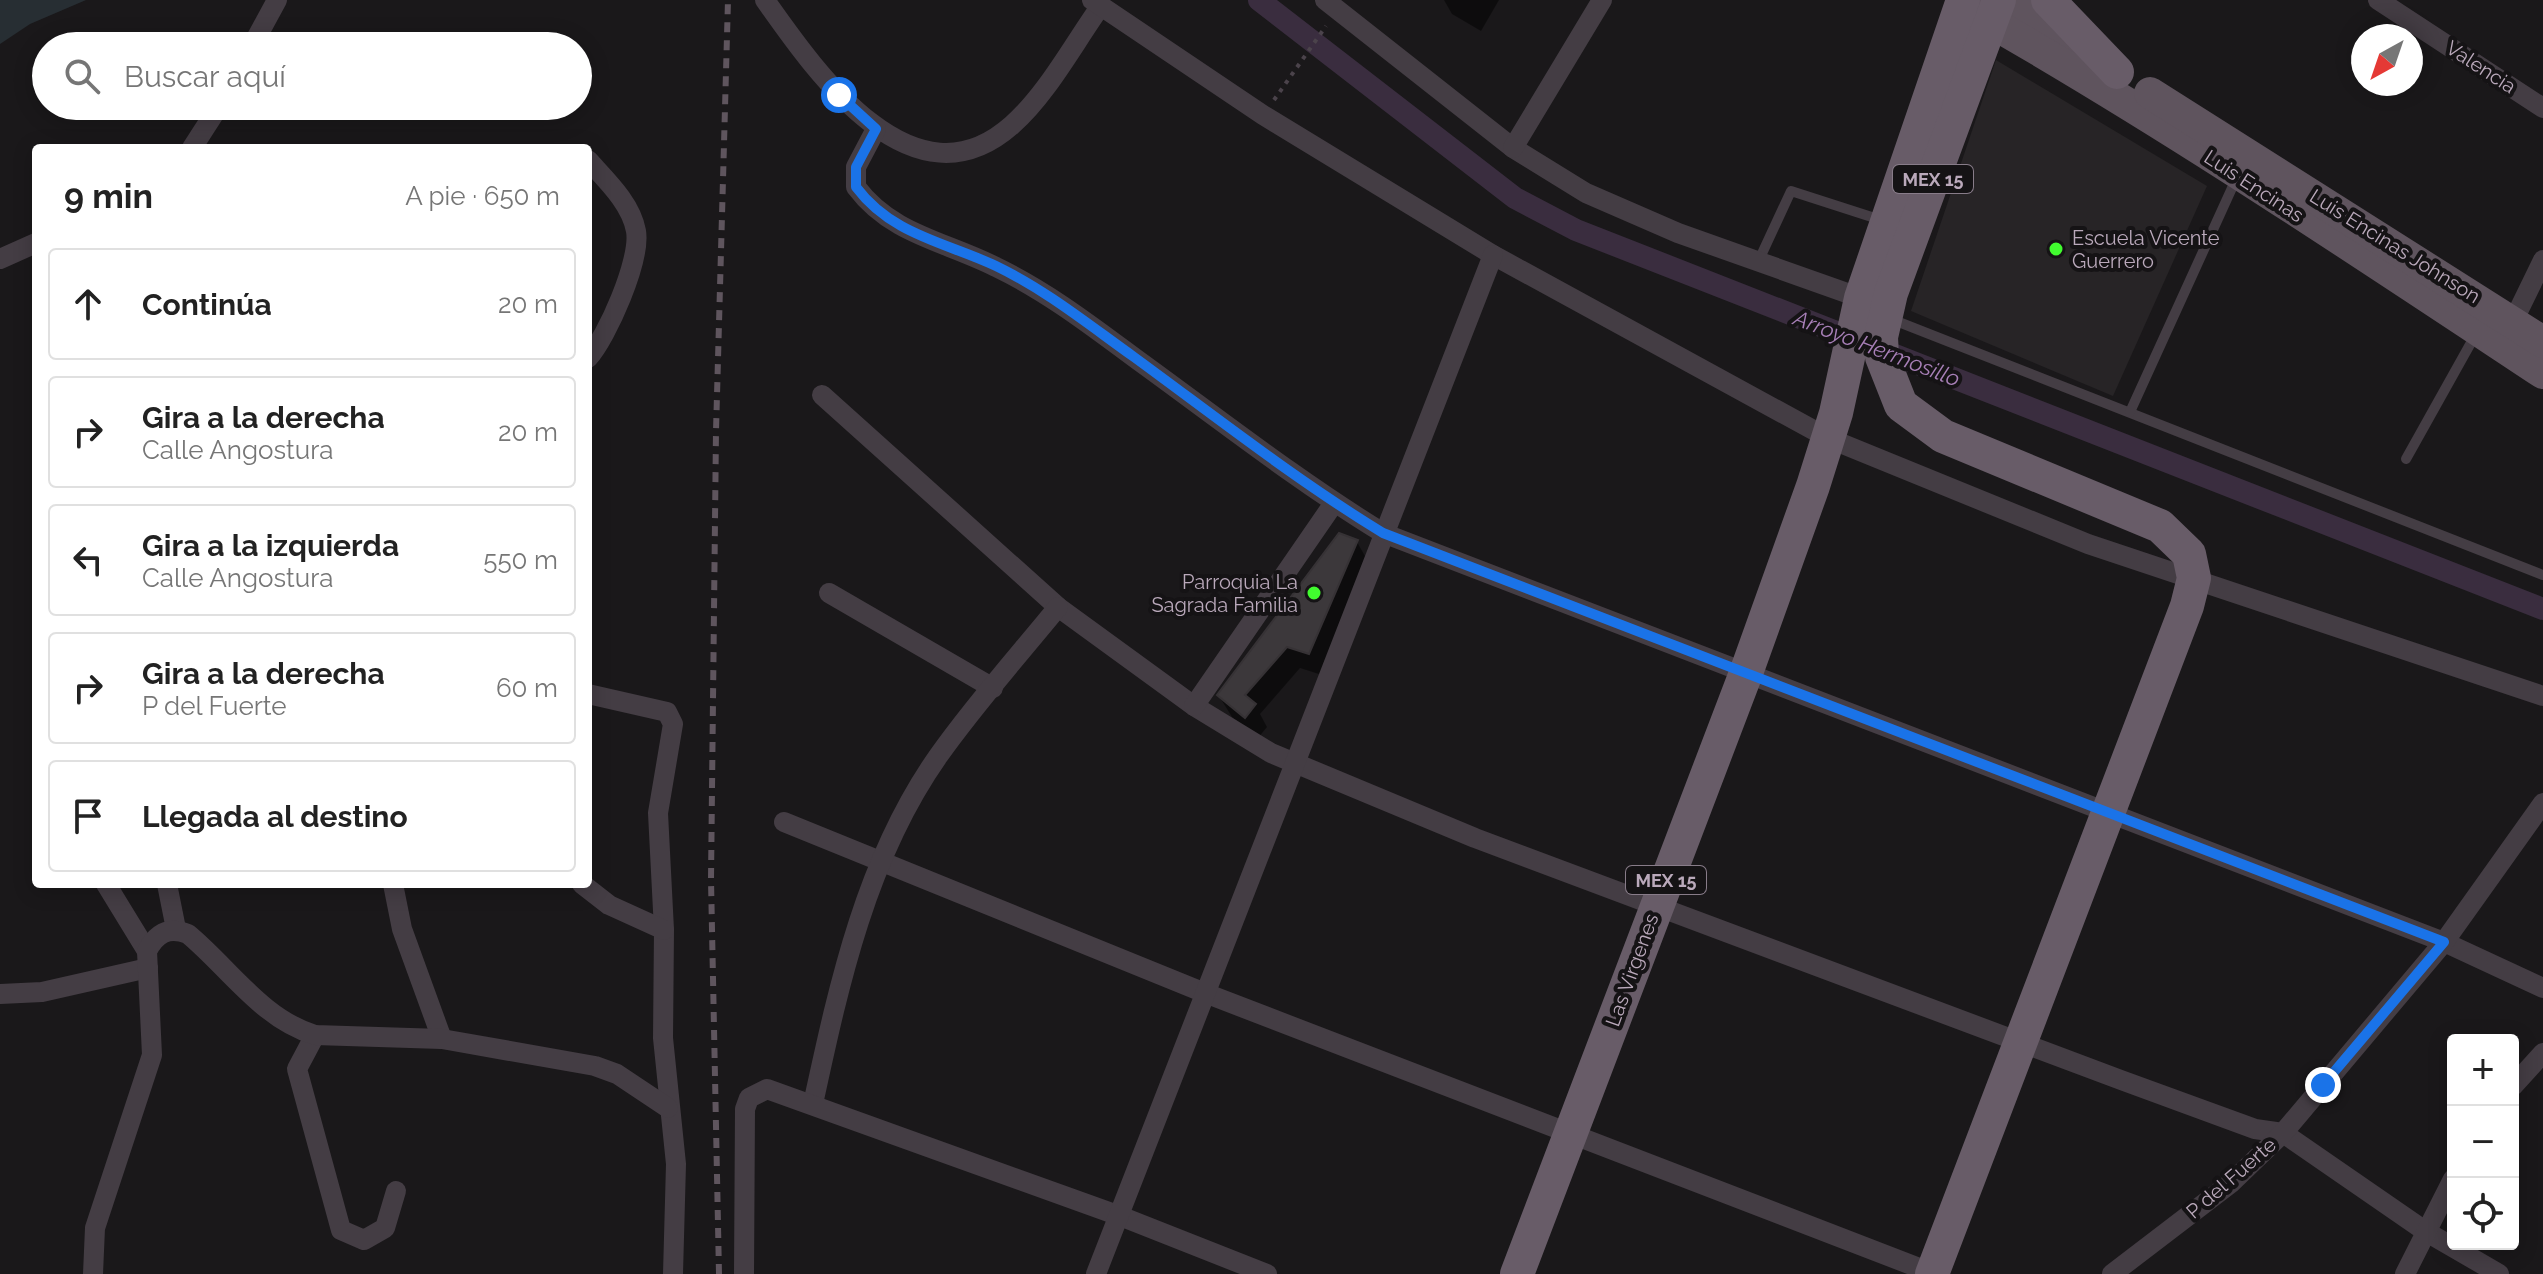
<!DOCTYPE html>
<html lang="es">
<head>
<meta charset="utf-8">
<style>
  :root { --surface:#fff; --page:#f6f6f6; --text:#222; --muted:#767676; --line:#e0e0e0 }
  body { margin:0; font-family:Raleway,sans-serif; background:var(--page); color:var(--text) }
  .controls { position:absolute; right:24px; bottom:24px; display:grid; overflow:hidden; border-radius:8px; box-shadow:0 4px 20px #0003 }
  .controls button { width:72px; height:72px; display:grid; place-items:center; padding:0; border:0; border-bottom:2px solid var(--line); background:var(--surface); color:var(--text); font:40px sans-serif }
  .compass { position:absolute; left:2351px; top:24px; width:72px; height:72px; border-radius:50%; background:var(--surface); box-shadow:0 4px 20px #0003; rotate:220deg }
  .stop { position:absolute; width:24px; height:24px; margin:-18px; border:6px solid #1a73e8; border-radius:50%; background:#fff }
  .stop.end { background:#1a73e8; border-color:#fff; box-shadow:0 2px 8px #0008 }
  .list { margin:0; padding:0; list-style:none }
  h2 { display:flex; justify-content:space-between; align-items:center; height:104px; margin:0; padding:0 32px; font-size:34px }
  h2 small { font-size:26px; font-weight:400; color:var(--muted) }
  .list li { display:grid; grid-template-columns:52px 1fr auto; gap:24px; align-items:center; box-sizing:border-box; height:112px; margin:0 16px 16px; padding:0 16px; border:2px solid var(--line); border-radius:8px }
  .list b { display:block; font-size:30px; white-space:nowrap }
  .list p { margin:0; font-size:26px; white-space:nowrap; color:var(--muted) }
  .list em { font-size:26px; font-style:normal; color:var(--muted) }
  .icon { flex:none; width:44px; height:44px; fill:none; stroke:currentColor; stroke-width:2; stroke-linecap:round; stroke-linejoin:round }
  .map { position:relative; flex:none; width:2543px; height:1274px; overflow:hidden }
  .search { position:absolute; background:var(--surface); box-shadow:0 4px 20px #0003; left:32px; top:32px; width:560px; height:88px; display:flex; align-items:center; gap:20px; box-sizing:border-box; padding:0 28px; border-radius:44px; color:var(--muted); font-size:30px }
  .panel { position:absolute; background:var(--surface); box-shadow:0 4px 20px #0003; left:32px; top:144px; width:560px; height:744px; border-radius:8px }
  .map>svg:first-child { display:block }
</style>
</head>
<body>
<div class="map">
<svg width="2543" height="1274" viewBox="0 0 2543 1274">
  <rect width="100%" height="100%" fill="#1a181a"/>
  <path fill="#272426" d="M 1996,60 L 2207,186 L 2113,396 L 1911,311 Z"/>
  <path fill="#272e33" d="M 0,0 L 86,0 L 30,24 L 0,44 Z"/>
  <g fill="#0007">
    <path d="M 1444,0 L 1499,0 L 1481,31 L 1452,14 Z"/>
    <path d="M 1357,542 L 1369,563 L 1322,675 L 1300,668 L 1260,714 L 1267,727 L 1258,738 L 1232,717 L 1219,696 Z"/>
  </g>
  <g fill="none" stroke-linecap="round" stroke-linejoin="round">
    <path stroke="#3a2d3f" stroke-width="22" d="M 1259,0 L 1515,198 L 1576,230 L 2543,609"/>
  </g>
  <path fill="#3c383b" stroke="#363235" stroke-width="2" d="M 1339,533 L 1358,540 L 1309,654 L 1287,647 L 1245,695 L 1256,704 L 1245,718 L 1217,695 Z"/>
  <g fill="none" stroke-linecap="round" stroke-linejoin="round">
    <path stroke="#4b434b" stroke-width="4" stroke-dasharray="4 6" stroke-linecap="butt" d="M 1274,100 L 1326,26"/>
    <g stroke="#443d44" stroke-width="10">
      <path d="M 1759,260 L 1791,191 L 1881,220"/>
      <path d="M 1891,319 L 2543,575"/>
      <path d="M 2130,412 L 2237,177"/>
      <path d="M 2406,459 L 2477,332"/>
    </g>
    <g stroke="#443d44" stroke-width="20">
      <path d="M 765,0 C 815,71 913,213 1012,125 C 1047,94 1073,45 1100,7"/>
      <path d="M 1092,0 L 1263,115 L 1493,255 L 1828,438 L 2088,544 L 2543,696"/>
      <path d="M 1325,0 L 1513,148 L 1586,193 L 1678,233 L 1861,298"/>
      <path d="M 2378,0 L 2543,108"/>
      <path d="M 252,46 L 277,0"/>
      <path d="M 876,129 L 856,167 L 856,187 C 892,235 945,241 996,267 C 1048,292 1093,327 1139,361 C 1219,419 1298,481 1383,533 L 2444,942 L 2543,988"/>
      <path d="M 192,148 L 219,106"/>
      <path d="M 1513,148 L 1602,0"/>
      <path d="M 588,160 C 606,180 631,203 636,231 C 641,260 607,337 588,358"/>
      <path d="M 0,259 L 36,243"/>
      <path d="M 2508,332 L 2543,260"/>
      <path d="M 822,395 L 1058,607 L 1194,706 L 1271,753 L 1475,838 L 2121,1080 L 2255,1129 L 2283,1133 L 2425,1231 L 2499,1274"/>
      <path d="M 829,593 L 993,688"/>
      <path d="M 588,694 L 667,712 L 673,724 L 658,813 L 664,930 L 663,1038 L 676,1164 L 673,1274"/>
      <path d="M 1194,706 L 1334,503"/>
      <path d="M 784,822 L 1205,993 L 1935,1274"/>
      <path d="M 106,884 L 147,951"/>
      <path d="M 167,884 L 176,929"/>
      <path d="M 393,884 L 402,929 L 442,1039"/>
      <path d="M 582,884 L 609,905 L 664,930"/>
      <path d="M 0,994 L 42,992 L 148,968"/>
      <path d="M 315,1035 L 297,1069 L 341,1230 L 364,1240 L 385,1228 L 396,1191"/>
      <path d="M 2513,1086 L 2543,1053"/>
      <path d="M 813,1104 C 839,984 866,858 939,755 C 975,704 1018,656 1058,607"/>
      <path d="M 93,1274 L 95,1228 L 152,1055 L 147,951 C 156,934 168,926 188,934 C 229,968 262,1019 315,1035 L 442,1039 L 595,1066 L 617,1074 L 668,1108"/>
      <path d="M 744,1274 L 745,1109 L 749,1098 L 767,1089 L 1120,1216 L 1267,1274"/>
      <path d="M 1096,1274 L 1493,255"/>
      <path d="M 2112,1274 L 2231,1183 L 2283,1133 L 2444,942 L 2543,803"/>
      <path d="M 2405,1274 L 2453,1179"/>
    </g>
    <g stroke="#5f545e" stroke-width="32">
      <path d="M 2002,0 L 2091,55"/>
      <path d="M 1968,9 C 2165,121 2354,248 2543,373"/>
      <path d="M 2150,93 L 2543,342"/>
    </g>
    <g stroke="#685c68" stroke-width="34">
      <path d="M 2048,0 L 2117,72"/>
      <path d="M 1517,1274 L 1746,673 L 1813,486 L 1836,413 L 1861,298 L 1963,0"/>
      <path d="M 1932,1274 L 2187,606 L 2194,578 L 2189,554 L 2160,526 L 1943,436 L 1901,405 L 1882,357 L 1881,337 L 1891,293 L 1999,0"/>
    </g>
    <path stroke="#5f555e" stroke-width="6" stroke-dasharray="10 8" stroke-linecap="butt" d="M 719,1274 L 711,880 L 716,431 L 728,0"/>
  </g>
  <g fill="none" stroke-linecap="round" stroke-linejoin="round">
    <path stroke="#1a73e8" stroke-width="10" d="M 839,95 L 876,129 L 856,167 L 856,187 C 892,235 945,242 996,266 C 1046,290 1089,325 1134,357 C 1216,417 1296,480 1383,533 L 2444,942 L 2323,1085"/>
  </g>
  <g fill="#41fb2f" stroke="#151315" stroke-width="3">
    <circle cx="2056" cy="249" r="8"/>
    <circle cx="1314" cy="593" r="8"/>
  </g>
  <g text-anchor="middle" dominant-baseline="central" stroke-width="8" stroke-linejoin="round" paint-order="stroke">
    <g fill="#151315" stroke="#887c89" stroke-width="2">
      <rect x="1893" y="165" width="80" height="28" rx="6"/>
      <rect x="1626" y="866" width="80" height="28" rx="6"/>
    </g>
    <g font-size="18" font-weight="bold" fill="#baa9bb">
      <text x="1933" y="179">MEX 15</text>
      <text x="1666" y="880">MEX 15</text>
    </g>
    <g font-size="20" fill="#baa9bb" stroke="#151315">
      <text transform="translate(2481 67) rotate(33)">Valencia</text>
      <text transform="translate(2254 186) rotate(33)">Luis Encinas</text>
      <text transform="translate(2395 246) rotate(32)">Luis Encinas Johnson</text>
      <text transform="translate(1632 970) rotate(-70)">Las Virgenes</text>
      <text transform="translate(2231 1178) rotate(-41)">P del Fuerte</text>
    </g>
    <g font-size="20" fill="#baa9bb" stroke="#151315" text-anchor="start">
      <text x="2072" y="238">Escuela Vicente<tspan x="2072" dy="23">Guerrero</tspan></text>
      <text x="1298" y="582" text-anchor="end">Parroquia La<tspan x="1298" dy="23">Sagrada Familia</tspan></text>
    </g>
    <g font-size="22" font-style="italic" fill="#a77fb7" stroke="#151315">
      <text transform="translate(1877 348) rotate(21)">Arroyo Hermosillo</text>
    </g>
  </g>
</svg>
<div class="controls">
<button>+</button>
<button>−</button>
<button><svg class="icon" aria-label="locate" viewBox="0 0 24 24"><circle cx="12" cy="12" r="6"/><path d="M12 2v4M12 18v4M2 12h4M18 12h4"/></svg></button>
</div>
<svg class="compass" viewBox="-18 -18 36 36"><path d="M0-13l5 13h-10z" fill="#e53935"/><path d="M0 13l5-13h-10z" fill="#767676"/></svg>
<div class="stop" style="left:839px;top:95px"></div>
<div class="stop end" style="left:2323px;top:1085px"></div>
<div class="search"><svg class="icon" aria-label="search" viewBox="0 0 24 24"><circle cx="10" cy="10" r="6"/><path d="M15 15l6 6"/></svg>Buscar aquí</div>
<section class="panel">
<h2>9 min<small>A pie · 650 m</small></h2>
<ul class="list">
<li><svg class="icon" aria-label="ahead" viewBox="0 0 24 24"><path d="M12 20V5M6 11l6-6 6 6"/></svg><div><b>Continúa</b></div><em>20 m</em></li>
<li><svg class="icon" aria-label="right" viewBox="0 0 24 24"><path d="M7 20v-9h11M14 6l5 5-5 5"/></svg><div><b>Gira a la derecha</b><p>Calle Angostura</p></div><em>20 m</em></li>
<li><svg class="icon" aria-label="left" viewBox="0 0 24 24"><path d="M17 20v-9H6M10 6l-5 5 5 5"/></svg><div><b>Gira a la izquierda</b><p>Calle Angostura</p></div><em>550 m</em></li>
<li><svg class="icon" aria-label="right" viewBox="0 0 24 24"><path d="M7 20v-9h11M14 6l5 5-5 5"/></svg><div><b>Gira a la derecha</b><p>P del Fuerte</p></div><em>60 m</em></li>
<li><svg class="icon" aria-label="arrive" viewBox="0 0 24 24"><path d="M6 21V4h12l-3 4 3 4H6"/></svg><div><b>Llegada al destino</b></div></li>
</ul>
</section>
</div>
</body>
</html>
